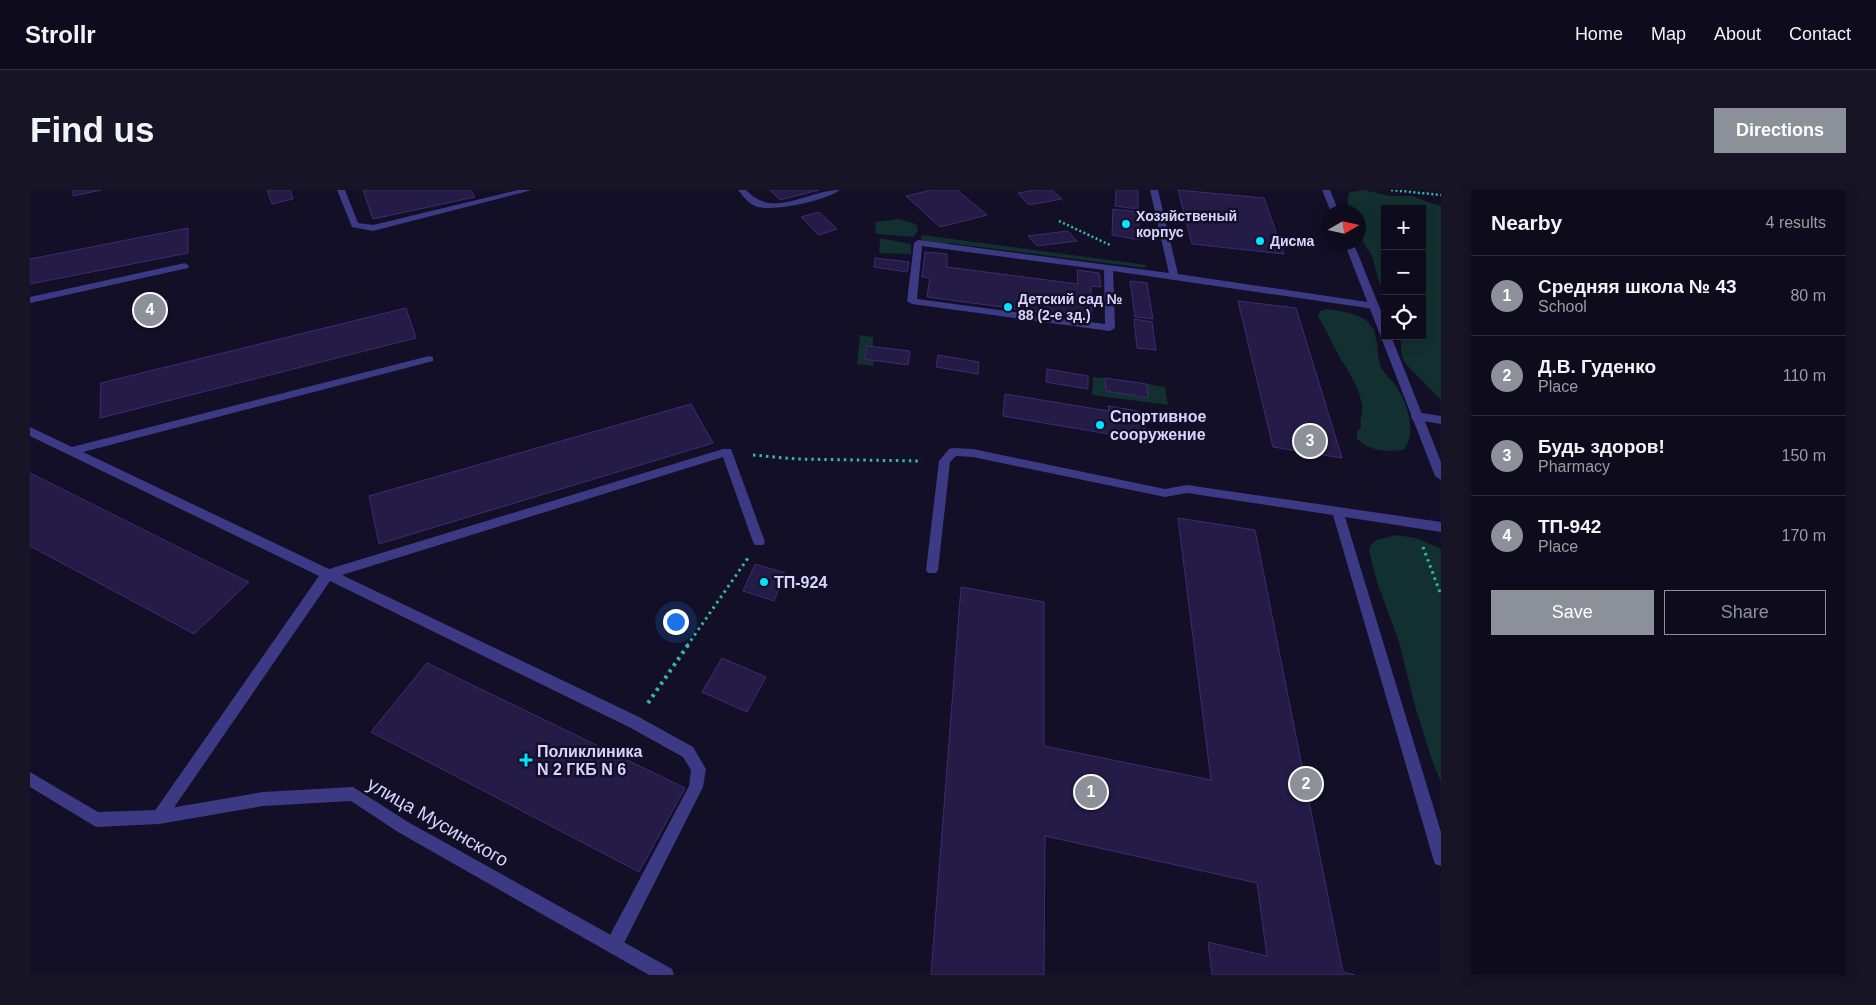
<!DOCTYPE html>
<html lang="en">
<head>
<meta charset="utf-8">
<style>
  :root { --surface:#0e0b1c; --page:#171425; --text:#f1f3f6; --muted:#9b9ba3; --line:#2e2b3b; --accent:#8c9099 }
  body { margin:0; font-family:Helvetica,sans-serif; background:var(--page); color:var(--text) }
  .controls { position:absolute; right:15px; top:15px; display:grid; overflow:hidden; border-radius:0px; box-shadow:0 2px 12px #0003 }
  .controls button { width:45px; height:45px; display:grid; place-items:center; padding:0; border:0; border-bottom:1px solid var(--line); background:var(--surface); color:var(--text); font:25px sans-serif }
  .compass { position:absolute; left:1291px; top:15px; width:45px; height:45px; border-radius:50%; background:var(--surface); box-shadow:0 2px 12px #0003; rotate:81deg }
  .you { position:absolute; left:645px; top:431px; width:18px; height:18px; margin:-12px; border:4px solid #fff; border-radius:50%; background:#1a73e8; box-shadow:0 0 0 8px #1a73e833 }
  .badge { display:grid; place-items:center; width:32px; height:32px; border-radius:50%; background:var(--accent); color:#fff; font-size:16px; font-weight:700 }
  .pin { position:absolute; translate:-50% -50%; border:2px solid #fff; box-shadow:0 1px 5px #0006 }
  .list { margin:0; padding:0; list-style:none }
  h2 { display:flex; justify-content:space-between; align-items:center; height:65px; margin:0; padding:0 20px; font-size:21px }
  h2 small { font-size:16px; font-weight:400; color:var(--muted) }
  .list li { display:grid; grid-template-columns:32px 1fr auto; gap:15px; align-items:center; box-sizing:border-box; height:80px; padding:0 20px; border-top:1px solid var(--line) }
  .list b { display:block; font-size:19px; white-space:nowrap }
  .list p { margin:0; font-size:16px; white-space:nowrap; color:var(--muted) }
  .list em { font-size:16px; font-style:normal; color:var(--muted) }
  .actions { display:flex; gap:10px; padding:15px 20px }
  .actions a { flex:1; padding:11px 0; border:1px solid var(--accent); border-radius:0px; text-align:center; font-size:18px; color:var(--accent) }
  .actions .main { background:var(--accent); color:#fff }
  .icon { flex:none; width:28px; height:28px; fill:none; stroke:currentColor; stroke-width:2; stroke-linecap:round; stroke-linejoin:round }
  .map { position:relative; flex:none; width:1411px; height:785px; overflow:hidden; border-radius:0px }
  header { display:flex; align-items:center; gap:30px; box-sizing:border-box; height:70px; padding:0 25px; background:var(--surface); border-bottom:1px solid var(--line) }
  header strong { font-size:24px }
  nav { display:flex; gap:28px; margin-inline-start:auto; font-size:18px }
  .intro { display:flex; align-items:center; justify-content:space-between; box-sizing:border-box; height:120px; padding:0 30px }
  h1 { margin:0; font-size:35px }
  .button { padding:12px 22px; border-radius:0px; background:var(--accent); color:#fff; font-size:18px; font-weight:700 }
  main { display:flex; gap:30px; padding:0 30px }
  aside { flex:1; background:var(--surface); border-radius:0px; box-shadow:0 2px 12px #0003 }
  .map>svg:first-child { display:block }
</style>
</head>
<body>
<header>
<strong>Strollr</strong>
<nav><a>Home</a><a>Map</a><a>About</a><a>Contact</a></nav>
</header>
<div class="intro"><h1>Find us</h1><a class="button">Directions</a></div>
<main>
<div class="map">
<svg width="1411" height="785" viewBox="0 0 1411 785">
  <rect width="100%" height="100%" fill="#130f26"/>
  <g fill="#12302f">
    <path d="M 1333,0 L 1360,6 L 1383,6 L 1400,13 L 1411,16 L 1411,210 L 1375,173 L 1372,166 L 1370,146 L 1392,146 L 1392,19 L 1355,19 L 1355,102 L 1349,92 L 1342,66 L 1329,45 L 1328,22 L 1320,22 C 1319,15 1315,9 1320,2 Z"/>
    <path d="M 868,29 L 886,34 L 888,40 L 884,47 L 846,44 L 845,32 Z"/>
    <path d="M 892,45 L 1116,75 L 1116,78 L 918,53 L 917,55 L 891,51 Z"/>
    <path d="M 850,48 L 881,54 L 881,64 L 849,63 Z"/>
    <path d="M 1297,119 C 1308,120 1329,124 1337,131 C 1350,143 1346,160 1350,175 C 1353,183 1361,189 1366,196 C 1377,212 1388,245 1373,260 C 1357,262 1339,261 1327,249 L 1327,242 L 1331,237 C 1329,228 1334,221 1332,214 C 1328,196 1320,183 1310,168 C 1302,154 1296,139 1288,126 L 1290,121 Z"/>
    <path d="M 830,145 L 843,147 L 843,157 L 837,156 L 835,169 L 844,170 L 843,176 L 827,174 Z"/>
    <path d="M 1063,187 L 1075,188 L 1076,201 L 1117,208 L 1117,194 L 1135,197 L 1138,215 L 1062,205 Z"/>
    <path d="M 1366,345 L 1386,348 L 1411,359 L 1411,593 L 1402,570 L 1385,516 L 1369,452 L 1347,392 L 1339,361 L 1341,355 L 1346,350 Z"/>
  </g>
  <g fill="#241b47" stroke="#3b2d73">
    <path d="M 43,0 L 71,0 L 43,6 Z"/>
    <path d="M 237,0 L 260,0 L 263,9 L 242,14 Z"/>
    <path d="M 333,0 L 441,0 L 445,7 L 343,29 Z"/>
    <path d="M 740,0 L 789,0 L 750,10 Z"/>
    <path d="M 901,0 L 927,0 L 957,25 L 910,37 L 876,6 Z"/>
    <path d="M 1005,0 L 1022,0 L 1032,9 L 999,15 L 988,3 Z"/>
    <path d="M 1086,0 L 1108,0 L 1108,19 L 1085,16 Z"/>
    <path d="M 1148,0 L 1234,8 L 1254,64 L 1162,54 Z"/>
    <path d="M 1083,19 L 1109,22 L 1109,50 L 1082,45 Z"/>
    <path d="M 789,22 L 807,39 L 789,45 L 771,27 Z"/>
    <path d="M 158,38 L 158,63 L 0,94 L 0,69 Z"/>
    <path d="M 1038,41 L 1047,51 L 1007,56 L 998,46 Z"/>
    <path d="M 895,62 L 917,64 L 917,77 L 1048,94 L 1047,80 L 1069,83 L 1071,97 L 1061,96 L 1062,129 L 897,107 L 900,88 L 892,87 Z"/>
    <path d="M 845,68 L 879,72 L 877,82 L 844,77 Z"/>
    <path d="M 1100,91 L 1117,93 L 1123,129 L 1105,127 Z"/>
    <path d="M 137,110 L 137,123 L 103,130 L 104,117 Z"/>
    <path d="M 1208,111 L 1266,118 L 1312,268 L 1243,257 Z"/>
    <path d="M 376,118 L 386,148 L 70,228 L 71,193 Z"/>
    <path d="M 1104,129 L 1122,132 L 1126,160 L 1107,158 Z"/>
    <path d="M 837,156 L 880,161 L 878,175 L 835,169 Z"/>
    <path d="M 908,165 L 949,172 L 948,184 L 906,177 Z"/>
    <path d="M 1017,179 L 1058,186 L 1058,199 L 1016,192 Z"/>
    <path d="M 1075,188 L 1117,194 L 1118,208 L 1076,201 Z"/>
    <path d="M 975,204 L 1079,221 L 1078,216 L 1114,222 L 1116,253 L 1079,247 L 1079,244 L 973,226 Z"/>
    <path d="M 661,214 L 683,253 L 349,354 L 339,306 Z"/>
    <path d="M 0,283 L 188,377 L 219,392 L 164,444 L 0,356 Z"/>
    <path d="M 1148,328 L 1225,340 L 1313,782 L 1325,785 L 1182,785 L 1178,752 L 1237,766 L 1227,693 L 1015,646 L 1014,785 L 901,785 L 931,397 L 1014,412 L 1014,556 L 1181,590 Z"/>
    <path d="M 725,374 L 755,383 L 744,411 L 713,401 Z"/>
    <path d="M 692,468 L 736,487 L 717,522 L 672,502 Z"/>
    <path d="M 397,473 L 655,598 L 609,682 L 341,542 Z"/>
  </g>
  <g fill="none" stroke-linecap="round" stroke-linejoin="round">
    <g stroke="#2fb8b0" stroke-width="2.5" stroke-dasharray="2 2.5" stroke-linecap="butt">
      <path d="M 1361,0 L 1411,5"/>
      <path d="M 1029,31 L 1080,55"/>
    </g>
    <g stroke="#2fb8b0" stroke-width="3" stroke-dasharray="2.5 4" stroke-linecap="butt">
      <path d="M 723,265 L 766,269 L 892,271"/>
      <path d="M 1393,357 L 1411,405"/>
      <path d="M 657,456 L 718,368"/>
    </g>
    <path stroke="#2fb8b0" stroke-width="4" stroke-dasharray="3 4.5" stroke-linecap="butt" d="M 618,513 L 658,455"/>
    <g fill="#3d3a85" fill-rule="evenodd">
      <path d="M 307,0 L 315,0 L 328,33 L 343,35 L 488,0 L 502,0 L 343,41 L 322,37 Z"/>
      <path d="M 708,0 L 716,0 C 743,30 777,0 810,0 C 797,10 741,23 725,16 C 718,13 713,6 708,0 Z"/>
      <path d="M 1120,0 L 1128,0 L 1148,84 L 1344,113 L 1349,116 L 1344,119 L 1083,81 L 1085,138 L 1080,141 L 882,114 L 877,111 L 884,53 L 888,50 L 1139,83 ZM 892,56 L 1074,80 L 1075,134 L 887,109 Z"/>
      <path d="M 155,73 L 159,76 L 158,78 L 0,113 L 0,107 Z"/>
      <path d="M 399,166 L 403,167 L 403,171 L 53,262 L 299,379 L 693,259 L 701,259 L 735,352 L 733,355 L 725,355 L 723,352 L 693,267 L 312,385 L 609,527 L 663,557 L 676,579 L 673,597 L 590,761 L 584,763 L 578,761 L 576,755 L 578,749 L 659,596 L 661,580 L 653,567 L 599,537 L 300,391 L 134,632 L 129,634 L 124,632 L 121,627 L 124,622 L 289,386 L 0,246 L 0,237 L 42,257 Z"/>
      <path d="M 1386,222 L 1411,226 L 1411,234 L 1382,229 L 1381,226 L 1382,223 Z"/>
      <path d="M 923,258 L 943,259 L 1135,299 L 1157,295 L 1411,332 L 1411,342 L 1315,327 L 1411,642 L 1411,676 L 1405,674 L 1403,668 L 1303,325 L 1157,303 L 1135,307 L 943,267 L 926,266 L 920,272 L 908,380 L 906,383 L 898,383 L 896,380 L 909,271 L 919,259 Z"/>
    </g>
    <path fill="#3d3a85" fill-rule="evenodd" d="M 0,582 L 68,622 L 129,620 L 233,602 L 323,597 L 378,632 L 642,779 L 644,785 L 619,785 L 368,642 L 321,611 L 233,616 L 129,634 L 66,637 L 0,597 Z"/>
    <g fill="#3d3a85" fill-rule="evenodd">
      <path d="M 1292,0 L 1300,0 L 1309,22 L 1301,22 Z"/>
      <path d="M 1314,52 L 1323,52 L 1355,131 L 1355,146 L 1361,146 L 1411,272 L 1411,290 L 1405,286 Z"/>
    </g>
  </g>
  <g fill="#00e5ff" stroke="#130f26" stroke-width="2">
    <circle cx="1096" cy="34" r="5"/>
    <circle cx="1230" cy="51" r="5"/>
    <circle cx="978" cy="117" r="5"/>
    <circle cx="1070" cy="235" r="5"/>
    <circle cx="734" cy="392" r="5"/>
    <path d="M493.5 562.5h5v5h5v5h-5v5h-5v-5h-5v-5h5z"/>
  </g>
  <g text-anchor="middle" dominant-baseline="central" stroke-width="5" stroke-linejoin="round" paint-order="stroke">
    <g font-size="14" font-weight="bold" fill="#d9d4ff" stroke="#130f26" text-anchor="start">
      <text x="1106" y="26">Хозяйственый<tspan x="1106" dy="16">корпус</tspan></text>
      <text x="1240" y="51">Дисма</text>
      <text x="988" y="109">Детский сад №<tspan x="988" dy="16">88 (2-е зд.)</tspan></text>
    </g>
    <g font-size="16" font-weight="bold" fill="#d9d4ff" stroke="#130f26" text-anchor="start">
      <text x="1080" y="226">Спортивное<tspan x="1080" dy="18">сооружение</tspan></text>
      <text x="744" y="392">ТП-924</text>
      <text x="507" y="561">Поликлиника<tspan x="507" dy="18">N 2 ГКБ N 6</tspan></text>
    </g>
    <g font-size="19" fill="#d9d4ff" stroke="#130f26">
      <text transform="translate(408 632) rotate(30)">улица Мусинского</text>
    </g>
  </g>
</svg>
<div class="controls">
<button>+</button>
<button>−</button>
<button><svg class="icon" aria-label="locate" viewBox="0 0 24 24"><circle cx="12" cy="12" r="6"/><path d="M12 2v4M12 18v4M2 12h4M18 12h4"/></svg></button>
</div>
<svg class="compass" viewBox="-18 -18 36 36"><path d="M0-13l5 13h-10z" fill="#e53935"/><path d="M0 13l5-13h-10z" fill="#9b9ba3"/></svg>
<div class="you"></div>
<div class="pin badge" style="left:1061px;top:602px">1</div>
<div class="pin badge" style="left:1276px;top:594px">2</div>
<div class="pin badge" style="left:1280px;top:251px">3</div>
<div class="pin badge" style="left:120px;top:120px">4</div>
</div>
<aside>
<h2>Nearby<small>4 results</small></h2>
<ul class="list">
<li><span class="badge">1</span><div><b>Средняя школа № 43</b><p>School</p></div><em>80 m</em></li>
<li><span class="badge">2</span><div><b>Д.В. Гуденко</b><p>Place</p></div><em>110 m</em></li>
<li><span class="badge">3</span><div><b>Будь здоров!</b><p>Pharmacy</p></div><em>150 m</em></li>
<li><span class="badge">4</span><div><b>ТП-942</b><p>Place</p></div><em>170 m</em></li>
</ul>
<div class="actions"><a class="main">Save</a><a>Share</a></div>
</aside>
</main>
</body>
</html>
